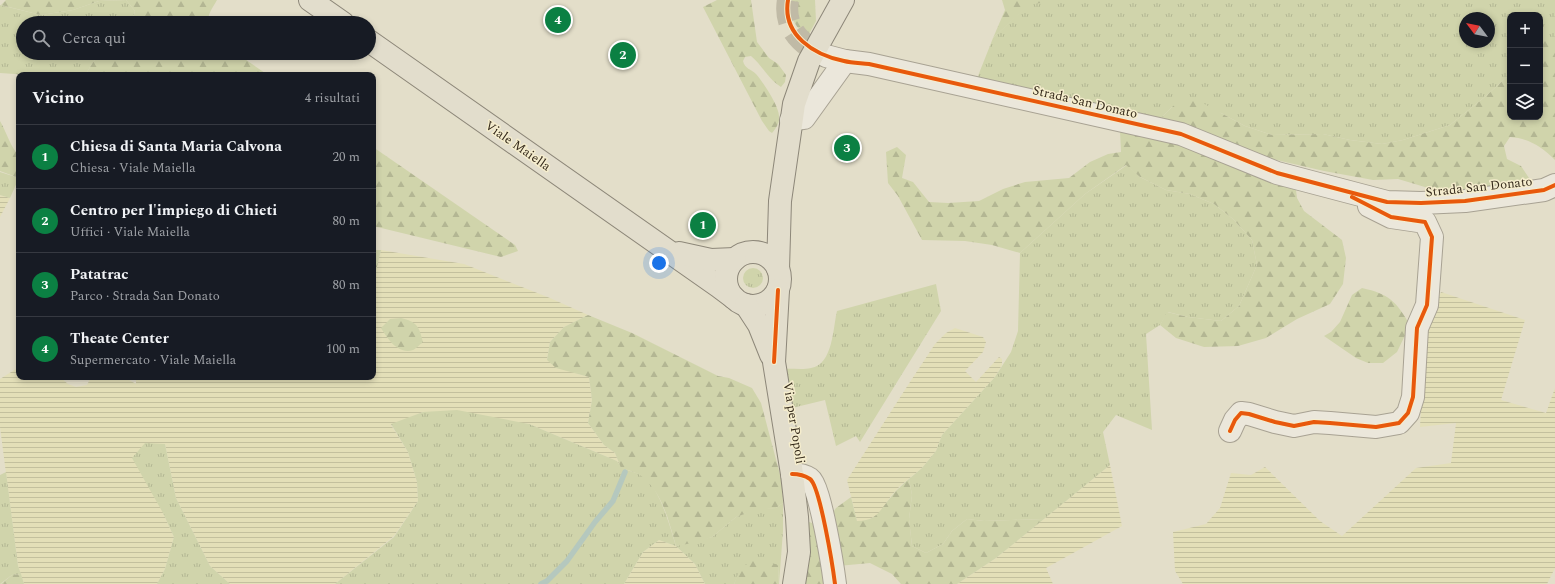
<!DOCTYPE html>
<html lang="it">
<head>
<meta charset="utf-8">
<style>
  :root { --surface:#171b24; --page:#242831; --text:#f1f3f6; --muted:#9ea1a6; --line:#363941; --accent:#0b8043 }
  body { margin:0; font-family:Spectral,serif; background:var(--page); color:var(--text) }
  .controls { position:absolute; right:12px; top:12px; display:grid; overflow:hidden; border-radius:8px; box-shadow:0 2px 6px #0003 }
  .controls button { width:36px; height:36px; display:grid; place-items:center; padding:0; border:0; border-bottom:1px solid var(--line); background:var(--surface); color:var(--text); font:20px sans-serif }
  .compass { position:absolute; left:1459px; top:12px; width:36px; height:36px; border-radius:50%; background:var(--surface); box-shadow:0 2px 6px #0003; rotate:302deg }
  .you { position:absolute; left:659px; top:263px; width:14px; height:14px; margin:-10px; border:3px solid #fff; border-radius:50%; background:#1a73e8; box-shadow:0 0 0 6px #1a73e833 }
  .badge { display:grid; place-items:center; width:26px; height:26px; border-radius:50%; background:var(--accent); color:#fff; font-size:13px; font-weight:700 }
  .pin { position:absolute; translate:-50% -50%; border:2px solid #fff; box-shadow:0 1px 4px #0006 }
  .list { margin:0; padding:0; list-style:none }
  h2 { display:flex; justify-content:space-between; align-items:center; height:52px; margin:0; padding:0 16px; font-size:17px }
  h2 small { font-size:13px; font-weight:400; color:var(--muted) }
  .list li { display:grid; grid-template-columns:26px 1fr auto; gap:12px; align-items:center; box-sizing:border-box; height:64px; padding:0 16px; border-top:1px solid var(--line) }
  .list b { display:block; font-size:15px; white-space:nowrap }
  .list p { margin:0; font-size:13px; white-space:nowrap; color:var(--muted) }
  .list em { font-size:13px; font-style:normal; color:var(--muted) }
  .icon { flex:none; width:22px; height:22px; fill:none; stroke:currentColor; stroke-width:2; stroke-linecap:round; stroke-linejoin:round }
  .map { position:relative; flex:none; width:1555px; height:584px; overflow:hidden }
  .search { position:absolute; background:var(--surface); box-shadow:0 2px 6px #0003; left:16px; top:16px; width:360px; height:44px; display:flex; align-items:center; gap:10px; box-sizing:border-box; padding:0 14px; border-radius:22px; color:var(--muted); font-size:15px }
  .panel { position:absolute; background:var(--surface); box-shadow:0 2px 6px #0003; left:16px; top:72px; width:360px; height:308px; border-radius:8px }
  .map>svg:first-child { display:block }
</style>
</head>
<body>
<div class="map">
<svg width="1555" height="584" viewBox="0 0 1555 584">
  <defs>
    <pattern id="farmland-rules" width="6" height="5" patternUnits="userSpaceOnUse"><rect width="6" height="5" fill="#e3dfb8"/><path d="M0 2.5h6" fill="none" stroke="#c3c09e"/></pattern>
    <pattern id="grass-tufts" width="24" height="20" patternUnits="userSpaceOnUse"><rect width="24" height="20" fill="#d0d4ab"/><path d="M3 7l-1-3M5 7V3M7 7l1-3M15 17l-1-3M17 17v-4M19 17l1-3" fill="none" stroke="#b3b693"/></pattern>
    <pattern id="forest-firs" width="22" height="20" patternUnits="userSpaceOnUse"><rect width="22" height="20" fill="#d0d4ab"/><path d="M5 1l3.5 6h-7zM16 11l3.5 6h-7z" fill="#b3b693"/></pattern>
  </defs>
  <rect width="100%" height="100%" fill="#e3dec9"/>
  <g fill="url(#farmland-rules)">
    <path d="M 0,195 L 10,198 L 0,217 Z"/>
    <path d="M 381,250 L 464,264 L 550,298 L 588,315 L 564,327 L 550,342 L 547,360 L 578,374 L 589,377 L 592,400 L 588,423 L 604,445 L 615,453 L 621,468 L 617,461 L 529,424 L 423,412 L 391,425 L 408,452 L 417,482 L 418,501 L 394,536 L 335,584 L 230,584 L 210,566 L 176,498 L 165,444 L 163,513 L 174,537 L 165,569 L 157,584 L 24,584 L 18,566 L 0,427 L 0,379 L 19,367 L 19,377 L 60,377 L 68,384 L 76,387 L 87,385 L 91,377 L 124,377 L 136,384 L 136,377 L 373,377 L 373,279 Z"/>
    <path d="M 1441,292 L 1525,320 L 1501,400 L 1546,413 L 1555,388 L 1555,568 L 1547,584 L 1183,584 L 1175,571 L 1173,532 L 1206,524 L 1220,508 L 1231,473 L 1251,475 L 1265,467 L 1320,521 L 1342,536 L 1416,468 L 1451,463 L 1456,423 L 1420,427 L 1425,329 Z"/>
    <path d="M 955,328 L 983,337 L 986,342 L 983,352 L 965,371 L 976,382 L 999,357 L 1002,359 L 1002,365 L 995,377 L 942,435 L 936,451 L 922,468 L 900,486 L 891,496 L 879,514 L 866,521 L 857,521 L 847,480 L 908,385 L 935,344 L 946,333 Z"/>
    <path d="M 1110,465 L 1122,526 L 1046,568 L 1053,584 L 957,584 L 996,558 Z"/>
    <path d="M 659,540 L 676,546 L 695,564 L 705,584 L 624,584 L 643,552 Z"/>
  </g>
  <g fill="url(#grass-tufts)" fill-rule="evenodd">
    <path d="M 126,0 L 135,11 L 133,18 L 128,23 L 23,23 L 23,53 L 99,53 L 85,75 L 29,75 L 0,73 L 0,5 L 41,15 L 73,10 L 99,1 Z"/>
    <path d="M 1033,0 L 1555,0 L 1555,37 L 1543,37 L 1540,41 L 1540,15 L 1510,15 L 1510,74 L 1486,96 L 1450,125 L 1403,140 L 1382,144 L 1350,140 L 1323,134 L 1272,135 L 1245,126 L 1221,113 L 1172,107 L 1160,119 L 976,81 L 993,38 ZM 1465,18 L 1489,18 L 1489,42 L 1465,42 Z"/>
    <path d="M 1127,165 L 1140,177 L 1166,190 L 1190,194 L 1214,204 L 1233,219 L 1252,240 L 1257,265 L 1239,306 L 1221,321 L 1188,317 L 1168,312 L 1160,325 L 1146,334 L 1152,430 L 1116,415 L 1103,432 L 1110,465 L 1044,519 L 984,521 L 967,519 L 952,531 L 943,544 L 926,553 L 912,546 L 909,519 L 912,495 L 909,479 L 922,468 L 936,451 L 942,435 L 995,377 L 1011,352 L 1018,331 L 1020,253 L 1085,194 Z"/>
    <path d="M 0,172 L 19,178 L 10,198 L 0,195 Z"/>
    <circle cx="753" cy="278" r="10"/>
    <path d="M 936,284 L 941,311 L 860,442 L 856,436 L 836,446 L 825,400 L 788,409 L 782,369 C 792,368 802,370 811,368 C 833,365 833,327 837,311 Z"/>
    <path d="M 457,410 L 529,424 L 617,461 C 624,472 632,470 643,476 C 660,488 670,527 676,546 L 712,537 L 736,517 L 756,509 L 776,508 L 783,503 L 783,531 L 779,584 L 778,565 L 740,572 L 734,584 L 705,584 L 695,564 L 676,546 L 659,540 L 643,552 L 624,584 L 335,584 L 394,537 L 418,501 L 417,482 L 408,452 L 391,424 L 423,412 Z"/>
    <path d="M 145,443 L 165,444 L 176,498 L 210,566 L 230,584 L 157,584 L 165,569 L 174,537 L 163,513 L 132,458 Z"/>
    <path d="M 6,472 L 18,566 L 21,574 L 12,575 L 0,584 L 0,475 Z"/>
  </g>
  <g fill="url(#forest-firs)">
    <path d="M 6,0 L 217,0 C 213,7 207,15 208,23 L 128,23 L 133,18 L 135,11 L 126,0 L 99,1 L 73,10 L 41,15 L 1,5 Z"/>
    <path d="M 717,0 L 751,0 L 757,42 L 769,58 L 778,64 L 786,75 L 785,82 L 781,87 C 767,78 763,66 751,56 L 745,57 L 743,61 C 745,69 751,69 756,74 C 763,82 779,106 779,116 C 780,123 776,128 772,133 L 769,131 L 762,121 L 703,7 Z"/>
    <path d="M 792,0 L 815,0 L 816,21 L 808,36 C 793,27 790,16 792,0 Z"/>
    <path d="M 1002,0 L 1057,0 L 1054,2 L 1030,4 L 993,38 L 1005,10 Z"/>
    <path d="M 1543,37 L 1555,37 L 1555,160 C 1542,147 1528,138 1510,137 L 1504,146 L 1507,159 L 1521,166 L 1529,178 L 1511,184 L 1445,193 L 1398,179 L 1373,180 L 1324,171 L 1242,152 L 1160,119 L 1172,107 L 1183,98 L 1197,100 L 1245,126 L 1272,135 L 1323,134 L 1350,140 L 1382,144 L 1403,140 L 1450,125 L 1486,96 L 1510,74 L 1510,117 L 1540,117 L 1540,41 Z"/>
    <path d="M 99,53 L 236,53 L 268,75 L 85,75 Z"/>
    <path d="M 0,121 C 7,133 10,146 19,156 L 19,178 L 0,171 Z"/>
    <path d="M 1120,131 L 1177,140 L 1295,182 L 1297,198 L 1304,211 L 1342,240 L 1346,258 L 1343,284 L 1330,304 L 1297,319 L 1266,338 L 1238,346 L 1204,347 L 1176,338 L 1160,325 L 1167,312 L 1188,317 L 1221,321 L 1239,306 L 1257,265 L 1252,240 L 1233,219 L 1214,204 L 1190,194 L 1166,190 L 1140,177 L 1126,165 L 1085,194 L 1020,253 L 992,245 L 965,241 L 922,240 L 898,196 L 888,183 L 886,152 L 897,147 L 906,155 L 902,178 L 913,182 L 929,202 L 948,203 L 979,201 L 1003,189 L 1025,182 L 1069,178 L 1090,162 L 1108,154 L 1121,152 Z"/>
    <path d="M 373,147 L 515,245 L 518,251 L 501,257 L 373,226 Z"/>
    <path d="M 373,250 L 381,250 L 374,279 L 373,279 Z"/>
    <path d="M 1362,288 C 1389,294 1396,301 1410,325 L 1397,352 L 1383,363 L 1368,363 L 1356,358 L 1324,336 L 1331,332 L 1340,322 L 1352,295 Z"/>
    <path d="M 588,315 L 632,333 L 718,376 L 729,378 L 752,388 L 761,403 L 782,482 L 783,503 L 776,508 L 756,510 L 736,517 L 712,537 L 698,542 L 676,546 C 669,522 663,495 644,478 C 639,473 628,470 621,468 L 615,453 L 604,445 L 588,423 L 592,400 L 589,377 L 556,368 L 547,360 L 550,342 L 564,327 Z"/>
    <path d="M 401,318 C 417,322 419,326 423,342 C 420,344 416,349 413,350 C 398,355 387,338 381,328 L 390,319 Z"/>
    <path d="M 909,479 L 912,495 L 909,519 L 912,546 L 926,553 L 943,544 L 952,531 L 967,519 L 984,521 L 1044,519 L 996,558 L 957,584 L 901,584 L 892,574 L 870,563 L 838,566 L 829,518 L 836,508 L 851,497 L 857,521 C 877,521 879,511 891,497 C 896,490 902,485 909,479 Z"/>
    <path d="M 809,522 L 815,524 L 828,584 L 802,584 L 805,524 Z"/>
    <path d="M 753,558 L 766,561 L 778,565 L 779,584 L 734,584 L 739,572 Z"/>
    <path d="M 21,574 L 24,584 L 1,584 L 12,575 Z"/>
  </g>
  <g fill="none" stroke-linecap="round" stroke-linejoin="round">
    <path stroke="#b5c8be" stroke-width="5.5" d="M 541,584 L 547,581 L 567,561 L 595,522 L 613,501 L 625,472"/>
    <path stroke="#c0baa6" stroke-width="22" stroke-dasharray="22 11" stroke-linecap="butt" d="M 788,0 C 783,28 802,46 826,56"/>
    <g stroke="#a8a293" stroke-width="24">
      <g id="minor">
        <path d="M 826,56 L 845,61 L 869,64 L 1181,134 L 1277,173 L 1387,202 L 1421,203 L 1465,201 L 1544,190 L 1555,185"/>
        <path d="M 791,120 L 804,118 L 845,61"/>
        <path d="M 1230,431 L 1235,420 L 1241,413 L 1249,414 L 1275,422 L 1294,426 L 1314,422 L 1330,423 L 1376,427 L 1399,423 L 1408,413 L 1413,397 L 1417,328 L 1427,305 L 1432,237 L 1425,222 L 1391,217 L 1369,206"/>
        <path d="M 792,474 C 798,474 804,475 810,479 C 820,486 833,568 835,584"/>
      </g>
    </g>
    <g stroke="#8d8779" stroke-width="24">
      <g id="major">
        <path d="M 310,0 L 343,23"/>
        <path d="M 369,41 L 718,286 L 734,298"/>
        <circle cx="753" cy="279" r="27"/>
        <path d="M 679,253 L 711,260 L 735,259"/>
        <path d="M 778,269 L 780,201 L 794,104 L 809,61 L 843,0"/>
        <path d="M 778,290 L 774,362 L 792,474 L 797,517 L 799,552 L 794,584"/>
        <path d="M 746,305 L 759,325 L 771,355"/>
      </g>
    </g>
    <use href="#minor" stroke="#ebe7db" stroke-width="22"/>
    <use href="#major" stroke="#e2ddcc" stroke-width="22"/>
    <g stroke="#f5edcd" stroke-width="6">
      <g id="cycleway">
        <path d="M 788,0 C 782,35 814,55 844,61 C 852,63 861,63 869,64 L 1181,134 L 1277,173 L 1387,202 L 1421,203 L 1465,201 L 1544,190 L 1555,185"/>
        <path d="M 774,362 L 778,290"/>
        <path d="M 1230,431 L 1235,420 L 1241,413 L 1249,414 L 1275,422 L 1294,426 L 1314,422 L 1330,423 L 1376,427 L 1399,423 L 1408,413 L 1413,397 L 1417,328 L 1427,305 L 1432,237 L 1425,222 L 1391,217 L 1352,197"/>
        <path d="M 792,474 C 798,474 804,475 810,479 C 820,486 833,568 835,584"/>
      </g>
    </g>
    <use href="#cycleway" stroke="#e8590c" stroke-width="4"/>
  </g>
  <g text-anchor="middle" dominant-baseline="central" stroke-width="3" stroke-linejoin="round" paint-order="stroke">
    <g font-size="13" fill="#352a1b" stroke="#f5edcd">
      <text transform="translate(1085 102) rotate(13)">Strada San Donato</text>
      <text transform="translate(518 146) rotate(35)">Viale Maiella</text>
      <text transform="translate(1479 187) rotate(-6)">Strada San Donato</text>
      <text transform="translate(794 423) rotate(81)">Via per Popoli</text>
    </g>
  </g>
</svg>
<div class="controls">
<button>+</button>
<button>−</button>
<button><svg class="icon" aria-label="layers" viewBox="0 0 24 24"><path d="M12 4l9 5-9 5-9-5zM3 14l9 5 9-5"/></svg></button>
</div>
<svg class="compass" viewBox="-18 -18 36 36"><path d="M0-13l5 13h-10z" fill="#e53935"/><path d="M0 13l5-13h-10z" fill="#9ea1a6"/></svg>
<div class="you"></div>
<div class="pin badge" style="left:703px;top:225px">1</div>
<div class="pin badge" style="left:623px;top:55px">2</div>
<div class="pin badge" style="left:847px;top:148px">3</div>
<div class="pin badge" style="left:558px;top:20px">4</div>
<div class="search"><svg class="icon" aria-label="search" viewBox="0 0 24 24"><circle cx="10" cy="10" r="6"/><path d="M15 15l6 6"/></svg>Cerca qui</div>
<section class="panel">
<h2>Vicino<small>4 risultati</small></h2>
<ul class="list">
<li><span class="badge">1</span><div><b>Chiesa di Santa Maria Calvona</b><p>Chiesa · Viale Maiella</p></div><em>20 m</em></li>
<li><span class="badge">2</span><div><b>Centro per l'impiego di Chieti</b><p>Uffici · Viale Maiella</p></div><em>80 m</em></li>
<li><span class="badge">3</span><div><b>Patatrac</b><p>Parco · Strada San Donato</p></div><em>80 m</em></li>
<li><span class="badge">4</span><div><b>Theate Center</b><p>Supermercato · Viale Maiella</p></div><em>100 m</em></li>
</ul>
</section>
</div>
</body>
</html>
